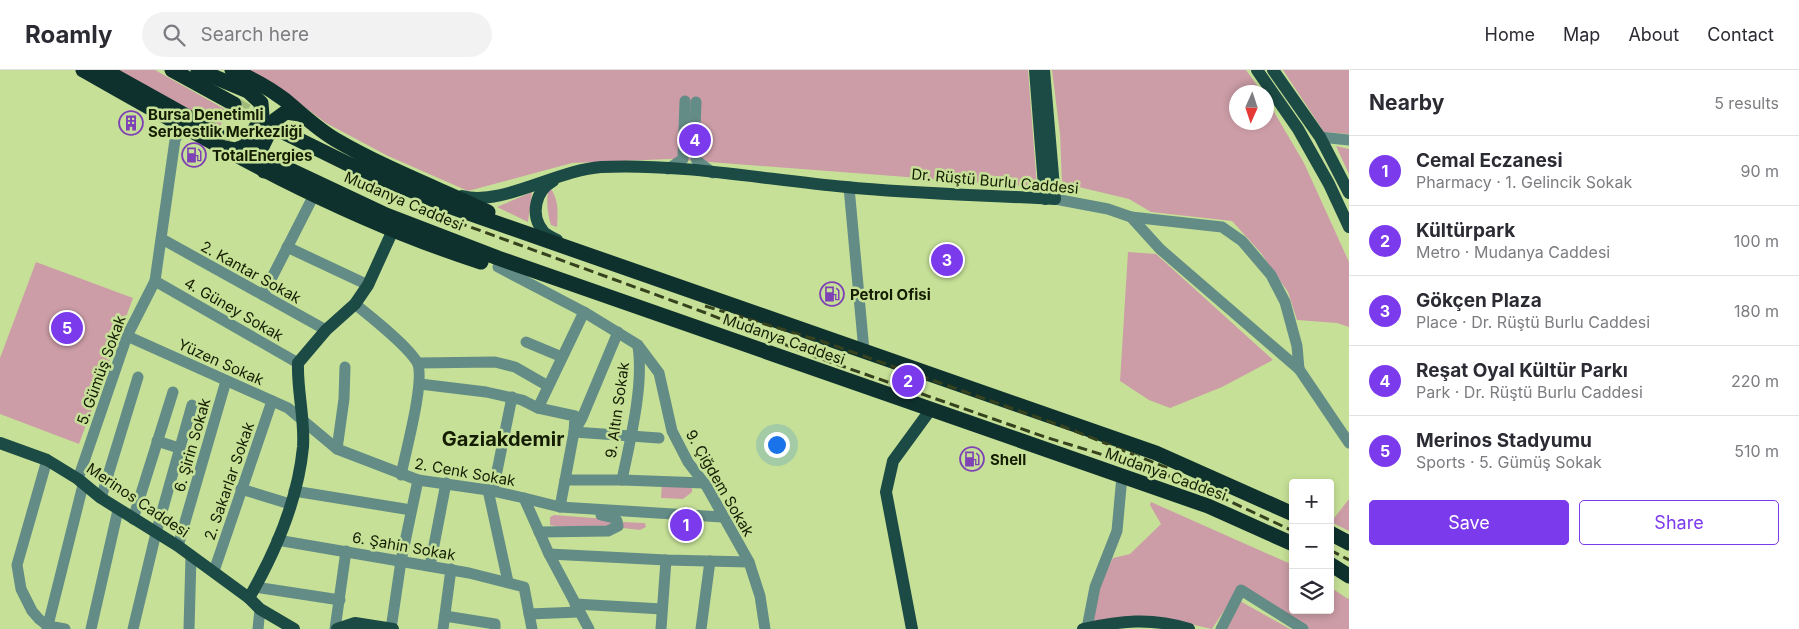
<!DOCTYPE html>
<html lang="en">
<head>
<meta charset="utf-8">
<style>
  :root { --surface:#fff; --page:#f2f2f3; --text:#2b2b33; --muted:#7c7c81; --line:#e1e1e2; --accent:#7c3aed }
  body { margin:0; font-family:Inter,sans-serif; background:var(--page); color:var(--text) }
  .controls { position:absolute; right:15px; bottom:15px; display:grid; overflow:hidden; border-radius:5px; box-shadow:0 2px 8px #0003 }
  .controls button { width:45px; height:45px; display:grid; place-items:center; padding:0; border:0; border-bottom:1px solid var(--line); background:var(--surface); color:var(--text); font:25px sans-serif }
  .compass { position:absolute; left:1229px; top:15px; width:45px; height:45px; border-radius:50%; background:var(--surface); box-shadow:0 2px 8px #0003; rotate:183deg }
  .you { position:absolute; left:776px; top:374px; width:18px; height:18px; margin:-12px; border:4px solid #fff; border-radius:50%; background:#1a73e8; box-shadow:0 0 0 8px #1a73e833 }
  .badge { display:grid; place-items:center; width:32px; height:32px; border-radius:50%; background:var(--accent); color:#fff; font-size:16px; font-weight:700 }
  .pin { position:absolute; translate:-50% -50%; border:2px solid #fff; box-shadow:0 1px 5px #0006 }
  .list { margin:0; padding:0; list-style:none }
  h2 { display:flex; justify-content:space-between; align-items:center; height:65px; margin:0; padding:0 20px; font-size:21px }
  h2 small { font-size:16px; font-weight:400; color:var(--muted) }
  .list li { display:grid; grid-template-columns:32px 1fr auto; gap:15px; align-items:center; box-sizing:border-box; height:70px; padding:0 20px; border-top:1px solid var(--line) }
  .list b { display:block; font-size:19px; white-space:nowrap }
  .list p { margin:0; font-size:16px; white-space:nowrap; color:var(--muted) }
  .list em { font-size:16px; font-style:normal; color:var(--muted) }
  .actions { display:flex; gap:10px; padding:15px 20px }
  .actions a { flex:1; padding:11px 0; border:1px solid var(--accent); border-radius:5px; text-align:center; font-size:18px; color:var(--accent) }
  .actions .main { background:var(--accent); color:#fff }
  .icon { flex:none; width:28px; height:28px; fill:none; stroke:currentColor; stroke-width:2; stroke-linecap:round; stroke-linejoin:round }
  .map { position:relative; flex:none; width:1349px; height:559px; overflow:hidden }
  header { display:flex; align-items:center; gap:30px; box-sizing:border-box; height:70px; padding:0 25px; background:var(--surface); border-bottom:1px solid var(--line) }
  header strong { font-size:24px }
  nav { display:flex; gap:28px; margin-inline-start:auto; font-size:18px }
  .search { width:350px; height:45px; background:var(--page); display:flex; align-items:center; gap:12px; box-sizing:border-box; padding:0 18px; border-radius:28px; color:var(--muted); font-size:19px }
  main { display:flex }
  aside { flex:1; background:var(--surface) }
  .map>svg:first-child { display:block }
</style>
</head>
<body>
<header>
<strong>Roamly</strong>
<div class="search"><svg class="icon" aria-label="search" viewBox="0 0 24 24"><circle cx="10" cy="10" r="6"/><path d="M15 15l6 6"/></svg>Search here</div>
<nav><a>Home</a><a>Map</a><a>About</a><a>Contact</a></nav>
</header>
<main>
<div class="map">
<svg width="1349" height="559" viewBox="0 0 1349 559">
  <rect width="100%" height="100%" fill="#c6e197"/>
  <g fill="#cc9da7">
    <path d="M 117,0 L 155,0 L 228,41 L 220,56 Z"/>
    <path d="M 245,0 L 1028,0 L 1037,117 L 670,89 L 572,93 L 468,121 L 388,86 L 326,53 L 270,11 Z"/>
    <path d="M 1052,0 L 1246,0 L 1262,22 L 1236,22 L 1236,52 L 1266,52 L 1267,30 L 1304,93 L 1349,192 L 1349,257 L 1337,253 L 1297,250 L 1288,222 L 1261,183 L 1232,151 L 1151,142 L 1129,129 L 1062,113 L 1060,64 Z"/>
    <path d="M 1283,0 L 1349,0 L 1349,64 L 1324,62 Z"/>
    <path d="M 1336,76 L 1349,79 L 1349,104 Z"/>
    <path d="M 549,116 C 559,129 558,141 557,157 L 551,155 C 547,142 546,129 549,116 Z"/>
    <path d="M 532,122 L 528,152 L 497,137 Z"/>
    <path d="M 1128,182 L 1156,184 L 1273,290 L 1222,317 L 1170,338 L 1149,330 L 1120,311 Z"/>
    <path d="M 36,192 L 133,228 L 79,374 L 0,344 L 0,288 Z"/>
    <path d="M 662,412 L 692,416 L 692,422 L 683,429 L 661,428 Z"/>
    <path d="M 1349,429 L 1349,461 L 1331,452 Z"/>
    <path d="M 1151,432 L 1293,495 L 1293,540 L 1330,540 L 1330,517 L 1348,529 L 1349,527 L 1349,559 L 1307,559 L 1249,523 L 1233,527 L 1212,559 L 1163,548 L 1095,554 C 1089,538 1105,503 1113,488 L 1130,484 L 1161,454 L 1150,435 Z"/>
    <path d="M 554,445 L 607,449 L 612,450 L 610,459 L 555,456 L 550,455 L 550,447 Z"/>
    <path d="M 622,452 L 645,453 L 646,457 L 640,460 L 623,458 Z"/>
    <path d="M 1240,531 L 1290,559 L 1226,559 Z"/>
  </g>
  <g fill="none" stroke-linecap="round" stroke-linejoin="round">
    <g stroke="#a2ba79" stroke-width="15" stroke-dasharray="15 8" stroke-linecap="butt">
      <path d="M 234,34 L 271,55"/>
      <path d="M 217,63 L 251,81"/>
    </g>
    <g stroke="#648c86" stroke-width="11">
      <path d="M 696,32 L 694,82 L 697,91 L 713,103"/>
      <path d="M 1320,67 L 1349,70"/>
      <path d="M 668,99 L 683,89 L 685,31"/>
      <path d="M 849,117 L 864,281"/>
      <path d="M 1055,129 L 1108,139 L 1131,147 L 1160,179 L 1299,299 L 1349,373"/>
      <path d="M 1131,147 L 1222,157 L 1242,171 L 1271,205 L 1285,232 L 1297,276 L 1299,299"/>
      <path d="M 162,169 L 326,260"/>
      <path d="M 287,177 L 368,215"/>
      <path d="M 498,197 L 584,242 L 638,275 L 659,303 L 672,361 L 688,392 L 707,417 L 749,492 L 760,526 L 765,559"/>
      <path d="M 155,211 L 298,293"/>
      <path d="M 263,225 L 314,125"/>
      <path d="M 355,234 C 371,247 407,275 417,292 C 426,309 405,384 401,405"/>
      <path d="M 127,266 L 288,338 L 337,379 L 418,410 L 488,420 L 524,428 L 549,484 L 589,559"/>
      <path d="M 526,272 L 562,287"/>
      <path d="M 418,293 L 495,292 L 515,297 L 548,316"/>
      <path d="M 420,314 L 486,322 L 522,330 L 538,338 L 575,346 L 574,362 L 659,368"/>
      <path d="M 538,338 L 584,242"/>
      <path d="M 157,371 L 179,378"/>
      <path d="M 337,379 L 344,329 L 345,297"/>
      <path d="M 47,390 L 17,495 L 21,519 L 32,541 L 39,549 L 48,556 L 65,559"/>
      <path d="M 78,409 L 127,266 L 155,211 L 175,70 L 182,57"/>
      <path d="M 565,410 L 622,410 L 704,413"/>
      <path d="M 622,410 C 630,371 644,315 638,277"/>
      <path d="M 241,419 L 290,434"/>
      <path d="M 488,420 L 508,512"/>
      <path d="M 294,421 L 411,440"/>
      <path d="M 493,421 L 512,327"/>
      <path d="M 101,428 L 138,307"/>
      <path d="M 524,428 L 560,437 L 722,447"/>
      <path d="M 560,437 L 574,362 L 582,348 L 618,262"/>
      <path d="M 133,449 L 173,322"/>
      <path d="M 539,462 L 608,461 L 618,456 L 617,451 L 614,448 L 601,445"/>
      <path d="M 277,470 L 469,503 L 524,517 L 532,559"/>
      <path d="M 178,476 L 226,311"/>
      <path d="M 549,484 L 666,490 L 749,492"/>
      <path d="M 430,496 L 446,413"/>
      <path d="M 214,501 L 272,331"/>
      <path d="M 255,517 L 340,530"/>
      <path d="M 575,534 L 662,539"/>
      <path d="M 529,544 L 579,542"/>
      <path d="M 445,546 L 495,554 L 495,559"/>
      <path d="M 1087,558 L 1095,517 L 1117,461 L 1122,406"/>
      <path d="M 47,559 L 83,415"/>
      <path d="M 91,559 L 118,440"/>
      <path d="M 133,559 L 156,463 L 192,335"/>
      <path d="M 189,559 L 191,486"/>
      <path d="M 258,559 L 260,539"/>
      <path d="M 335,559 L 346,481"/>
      <path d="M 391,559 L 401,491 L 418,410"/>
      <path d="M 443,559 L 451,499"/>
      <path d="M 661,559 L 666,490"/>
      <path d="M 701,559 L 710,491"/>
      <path d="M 1221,559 L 1241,520 L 1303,559"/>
    </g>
    <g stroke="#1c4a44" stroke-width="12">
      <path d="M 1035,0 L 1045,129"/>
      <path d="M 1257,0 L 1298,59 L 1329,114 L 1349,157"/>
      <path d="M 1273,0 L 1320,67 L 1349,123"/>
      <path d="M 553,111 C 535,121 530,145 543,161 C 546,165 552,167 557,170"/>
      <path d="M 462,126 C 500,137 557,100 601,97 C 679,93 768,110 846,117 C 916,124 985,125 1055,129 L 1044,0"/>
      <path d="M 0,373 L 47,390 L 78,409 L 101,428 L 178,476 L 249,528"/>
      <path d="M 294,559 L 260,539 L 249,528 C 275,483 298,429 303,377 C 305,349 297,321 298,293 L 326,260 L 355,234 L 368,215 L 393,160"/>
      <path d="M 337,559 L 355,553 L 393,559"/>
      <path d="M 912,559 L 886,422 L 893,391 L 931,339"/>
      <path d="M 1083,559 C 1120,551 1151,547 1189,559"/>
    </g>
    <g stroke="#0f312d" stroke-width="15">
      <path d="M 83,0 C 211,73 340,147 481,192"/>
      <path d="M 104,0 L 217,63"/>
      <path d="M 172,0 L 234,34"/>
      <path d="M 198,0 L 248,21 L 261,33 L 262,46 L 246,76 L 235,80 L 224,78"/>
      <path d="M 232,0 C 251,8 268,17 285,30 C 302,44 317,59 336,70 C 384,98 437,118 488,142"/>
      <path d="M 281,61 L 346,93 L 451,137 L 1156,383 L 1293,444"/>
      <path d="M 267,89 L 386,145 L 498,188 L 1208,436 L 1293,474"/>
      <path d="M 264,101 L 257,87 L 275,50 L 286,42 L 300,44"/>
      <path d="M 1330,463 L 1349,473"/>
      <path d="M 1330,494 L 1349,506"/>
    </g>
    <g stroke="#36421e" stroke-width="3" stroke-dasharray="10 5" stroke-linecap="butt">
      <path d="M 443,147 L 706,243 L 816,287 L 1045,367 L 1159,402 L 1210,422 L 1293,461"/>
      <path d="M 705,236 L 821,271 L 1062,356 L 1170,399"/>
      <path d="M 1330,480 L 1349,490"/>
    </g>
  </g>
  <defs>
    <g id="building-ring" transform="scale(1.25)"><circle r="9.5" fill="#c6e197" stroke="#7e41b6" stroke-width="1.5"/><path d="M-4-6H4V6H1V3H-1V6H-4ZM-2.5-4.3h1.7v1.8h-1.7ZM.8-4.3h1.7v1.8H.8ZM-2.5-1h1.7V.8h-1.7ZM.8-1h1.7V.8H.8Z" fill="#7e41b6"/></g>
    <g id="fuel-ring" transform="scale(1.25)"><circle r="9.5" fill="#c6e197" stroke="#7e41b6" stroke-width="1.5"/><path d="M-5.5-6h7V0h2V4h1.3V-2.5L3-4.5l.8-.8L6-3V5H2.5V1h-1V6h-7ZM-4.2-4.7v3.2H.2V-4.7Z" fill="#7e41b6"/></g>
  </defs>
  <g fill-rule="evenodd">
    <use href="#building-ring" x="131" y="53"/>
    <use href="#fuel-ring" x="194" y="85"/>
    <use href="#fuel-ring" x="832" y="224"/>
    <use href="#fuel-ring" x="972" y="389"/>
  </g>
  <g text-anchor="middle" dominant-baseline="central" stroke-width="5" stroke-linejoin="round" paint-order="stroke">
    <g font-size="15" font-weight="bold" fill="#141d02" stroke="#c6e197" text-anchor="start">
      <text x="148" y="44">Bursa Denetimli<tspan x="148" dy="17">Serbestlik Merkezliği</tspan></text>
      <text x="212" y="85">TotalEnergies</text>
      <text x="850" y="224">Petrol Ofisi</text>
      <text x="990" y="389">Shell</text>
    </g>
    <g font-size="15" fill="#141d02" stroke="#c6e197">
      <text transform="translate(995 111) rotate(5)">Dr. Rüştü Burlu Caddesi</text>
      <text transform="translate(404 131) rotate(23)">Mudanya Caddesi</text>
      <text transform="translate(251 202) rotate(29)">2. Kantar Sokak</text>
      <text transform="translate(234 239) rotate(30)">4. Güney Sokak</text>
      <text transform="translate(784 269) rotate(19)">Mudanya Caddesi</text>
      <text transform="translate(221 292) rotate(24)">Yüzen Sokak</text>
      <text transform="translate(101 300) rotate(-70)">5. Gümüş Sokak</text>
      <text transform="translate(617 340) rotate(-82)">9. Altın Sokak</text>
      <text transform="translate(192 375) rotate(-74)">6. Şirin Sokak</text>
      <text transform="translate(465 402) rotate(10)">2. Cenk Sokak</text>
      <text transform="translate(1166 404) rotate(20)">Mudanya Caddesi</text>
      <text transform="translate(229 411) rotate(-71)">2. Sakarlar Sokak</text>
      <text transform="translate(720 413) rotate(60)">9. Çiğdem Sokak</text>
      <text transform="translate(138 430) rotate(34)">Merinos Caddesi</text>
      <text transform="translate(404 476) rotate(10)">6. Şahin Sokak</text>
    </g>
    <g font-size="20" font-weight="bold" fill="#141d02" stroke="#c6e197">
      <text x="503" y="369">Gaziakdemir</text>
    </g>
  </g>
</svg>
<div class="controls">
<button>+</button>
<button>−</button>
<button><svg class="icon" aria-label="layers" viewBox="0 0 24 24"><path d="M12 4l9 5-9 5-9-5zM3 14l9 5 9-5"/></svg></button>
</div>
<svg class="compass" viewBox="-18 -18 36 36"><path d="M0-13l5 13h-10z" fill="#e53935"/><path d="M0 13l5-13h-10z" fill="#7c7c81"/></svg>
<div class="you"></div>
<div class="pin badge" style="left:686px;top:455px">1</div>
<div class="pin badge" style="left:908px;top:311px">2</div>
<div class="pin badge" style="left:947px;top:190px">3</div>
<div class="pin badge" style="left:695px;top:70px">4</div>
<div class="pin badge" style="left:67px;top:258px">5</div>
</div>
<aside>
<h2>Nearby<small>5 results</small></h2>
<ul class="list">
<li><span class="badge">1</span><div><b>Cemal Eczanesi</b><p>Pharmacy · 1. Gelincik Sokak</p></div><em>90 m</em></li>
<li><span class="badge">2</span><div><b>Kültürpark</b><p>Metro · Mudanya Caddesi</p></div><em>100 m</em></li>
<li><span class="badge">3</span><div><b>Gökçen Plaza</b><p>Place · Dr. Rüştü Burlu Caddesi</p></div><em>180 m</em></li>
<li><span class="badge">4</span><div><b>Reşat Oyal Kültür Parkı</b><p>Park · Dr. Rüştü Burlu Caddesi</p></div><em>220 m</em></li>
<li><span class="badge">5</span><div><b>Merinos Stadyumu</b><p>Sports · 5. Gümüş Sokak</p></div><em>510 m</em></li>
</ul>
<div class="actions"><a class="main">Save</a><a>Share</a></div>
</aside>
</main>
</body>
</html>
